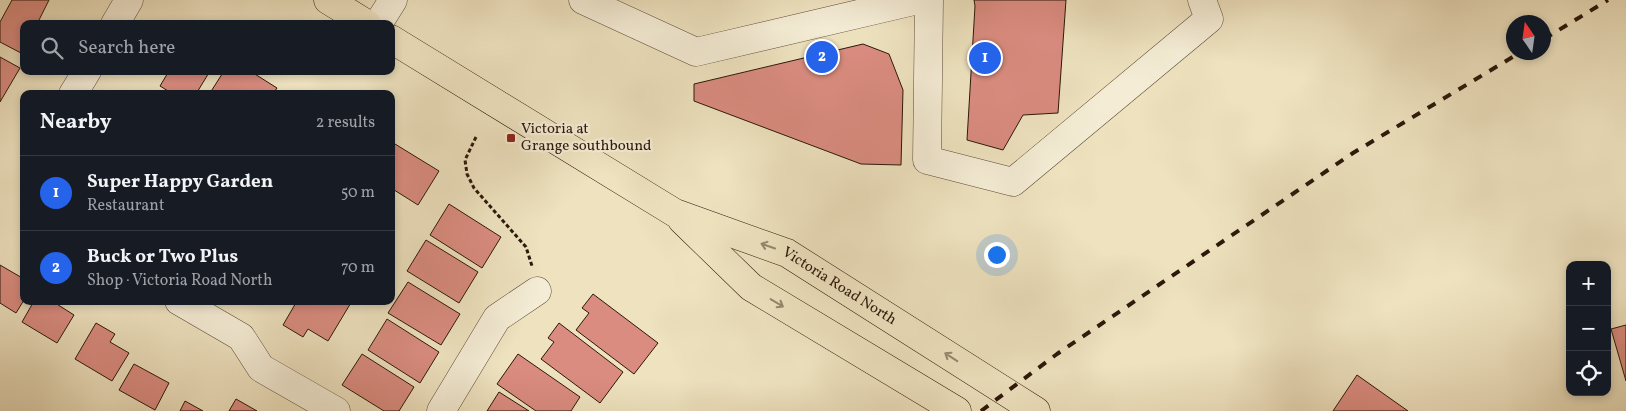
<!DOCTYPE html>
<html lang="en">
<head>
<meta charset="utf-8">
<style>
  :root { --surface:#171b24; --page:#20242c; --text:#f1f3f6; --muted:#9ea1a6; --line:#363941; --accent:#2563eb }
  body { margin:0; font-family:Vollkorn,serif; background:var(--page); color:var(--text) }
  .controls { position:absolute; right:15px; bottom:15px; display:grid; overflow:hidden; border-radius:10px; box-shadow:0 2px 8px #0003 }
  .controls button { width:45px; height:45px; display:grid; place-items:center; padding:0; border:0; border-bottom:1px solid var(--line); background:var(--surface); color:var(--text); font:25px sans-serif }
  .compass { position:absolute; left:1506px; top:15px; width:45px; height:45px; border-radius:50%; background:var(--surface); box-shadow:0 2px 8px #0003; rotate:347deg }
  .you { position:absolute; left:996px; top:254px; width:18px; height:18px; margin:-12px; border:4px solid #fff; border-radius:50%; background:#1a73e8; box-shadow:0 0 0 8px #1a73e833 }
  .badge { display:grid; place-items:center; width:32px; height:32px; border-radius:50%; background:var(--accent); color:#fff; font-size:16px; font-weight:700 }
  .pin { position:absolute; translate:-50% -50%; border:2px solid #fff; box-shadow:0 1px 5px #0006 }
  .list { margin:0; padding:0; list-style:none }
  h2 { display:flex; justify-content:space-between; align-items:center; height:65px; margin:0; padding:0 20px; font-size:21px }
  h2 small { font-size:16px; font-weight:400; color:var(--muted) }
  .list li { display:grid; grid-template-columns:32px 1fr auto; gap:15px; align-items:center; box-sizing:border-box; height:75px; padding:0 20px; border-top:1px solid var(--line) }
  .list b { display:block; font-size:19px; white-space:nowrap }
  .list p { margin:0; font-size:16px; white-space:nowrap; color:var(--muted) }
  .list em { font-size:16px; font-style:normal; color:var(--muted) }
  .icon { flex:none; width:28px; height:28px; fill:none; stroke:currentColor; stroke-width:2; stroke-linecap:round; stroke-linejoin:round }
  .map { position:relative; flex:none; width:1626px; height:411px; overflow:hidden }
  .search { position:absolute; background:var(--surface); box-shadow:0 2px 8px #0003; left:20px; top:20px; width:375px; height:55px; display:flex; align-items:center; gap:12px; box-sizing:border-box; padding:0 18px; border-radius:10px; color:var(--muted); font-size:19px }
  .panel { position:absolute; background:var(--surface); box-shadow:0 2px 8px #0003; left:20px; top:90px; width:375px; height:215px; border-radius:10px }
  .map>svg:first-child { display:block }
</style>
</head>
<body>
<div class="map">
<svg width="1626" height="411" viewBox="0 0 1626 411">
  <rect width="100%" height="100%" fill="#eee2bf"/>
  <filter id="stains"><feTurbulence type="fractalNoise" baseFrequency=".004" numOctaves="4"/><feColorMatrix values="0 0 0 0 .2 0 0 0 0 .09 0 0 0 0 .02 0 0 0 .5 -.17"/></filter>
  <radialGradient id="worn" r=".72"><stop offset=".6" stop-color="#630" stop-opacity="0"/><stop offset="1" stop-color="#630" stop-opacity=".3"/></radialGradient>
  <g fill="#da8c80" stroke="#2c170a">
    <path d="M 12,0 L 49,0 L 37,24 L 24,24 L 24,47 L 21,53 L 0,42 L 0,22 Z"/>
    <path d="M 974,0 L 1066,0 L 1058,113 L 1023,115 L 1003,150 L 967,140 L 975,6 Z"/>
    <path d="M 863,44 L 889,54 L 903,90 L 901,165 L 861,164 L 694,101 L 694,84 Z"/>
    <path d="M 0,57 L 20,68 L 0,102 Z"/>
    <path d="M 169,71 L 210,71 L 196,94 L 173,94 L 160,86 Z"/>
    <path d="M 224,71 L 250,71 L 277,88 L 273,94 L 212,94 L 210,93 Z"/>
    <path d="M 395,144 L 439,171 L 418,205 L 391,188 L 391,150 Z"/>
    <path d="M 449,204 L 501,237 L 482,268 L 430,235 Z"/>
    <path d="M 426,240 L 478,272 L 459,303 L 407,271 Z"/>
    <path d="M 0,265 L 24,279 L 24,300 L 16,313 L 0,303 Z"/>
    <path d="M 408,282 L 460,314 L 441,345 L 388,313 Z"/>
    <path d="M 593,294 L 658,343 L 634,374 L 576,330 L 589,313 L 582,308 Z"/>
    <path d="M 34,301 L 52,301 L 74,315 L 57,343 L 22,322 Z"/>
    <path d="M 297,301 L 352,301 L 328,341 L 308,329 L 303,337 L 283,325 Z"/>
    <path d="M 387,319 L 439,352 L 420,383 L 368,350 Z"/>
    <path d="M 96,323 L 115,334 L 110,342 L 129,353 L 112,381 L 75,359 Z"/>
    <path d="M 559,323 L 623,372 L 600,403 L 541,359 L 554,342 L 548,338 Z"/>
    <path d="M 1626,325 L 1626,381 L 1611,329 Z"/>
    <path d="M 362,354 L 414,387 L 399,411 L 384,411 L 342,385 Z"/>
    <path d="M 518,354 L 580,397 L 571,411 L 536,411 L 497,384 Z"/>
    <path d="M 134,364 L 169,383 L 155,410 L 119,390 Z"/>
    <path d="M 1357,375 L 1408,411 L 1333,411 Z"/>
    <path d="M 499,392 L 529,411 L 487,411 Z"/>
    <path d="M 236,399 L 257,411 L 229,411 Z"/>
    <path d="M 185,401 L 203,411 L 180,411 Z"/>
  </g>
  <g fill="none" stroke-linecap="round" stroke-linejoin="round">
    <g stroke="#5c4a37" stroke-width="29">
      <g id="minor">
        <path d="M 583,0 L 696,52 L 918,0"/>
        <path d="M 929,0 L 927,160 L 1013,182 L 1209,19 L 1202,0"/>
        <path d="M 115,24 L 129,0"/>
        <path d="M 378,24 L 393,0"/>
        <path d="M 73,94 L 87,71"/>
        <path d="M 179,301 L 241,337 L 261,368 L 336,411"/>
        <path d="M 441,411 L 497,318 L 537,291"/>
      </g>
    </g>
    <g stroke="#2c170a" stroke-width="29">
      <g id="major">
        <path d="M 328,0 L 367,24"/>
        <path id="s1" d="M 391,39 L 675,213 L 787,253 L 1036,411"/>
        <path d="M 682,220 L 751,287 L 957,411"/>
      </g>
    </g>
    <path stroke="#2c170a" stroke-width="3" stroke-dasharray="4 2.5" stroke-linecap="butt" d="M 476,137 L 465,160 L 467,174 L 474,188 L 526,247 L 532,266"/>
    <use href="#minor" stroke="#f4ecd5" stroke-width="28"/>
    <use href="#major" stroke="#eee2bf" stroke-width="28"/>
    <g stroke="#2c170a" stroke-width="4" stroke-dasharray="9 9" stroke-linecap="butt">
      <path d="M 1544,39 L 1608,0"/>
      <path d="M 981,411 L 1057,354 L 1353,153 L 1521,52"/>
    </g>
  </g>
  <defs><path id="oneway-shaft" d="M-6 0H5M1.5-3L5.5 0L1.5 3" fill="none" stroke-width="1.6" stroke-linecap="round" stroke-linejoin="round" transform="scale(1.25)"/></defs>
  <g stroke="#97876e">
    <use href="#oneway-shaft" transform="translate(768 246) rotate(-161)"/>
    <use href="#oneway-shaft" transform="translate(777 303) rotate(31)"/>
    <use href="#oneway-shaft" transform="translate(951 357) rotate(-147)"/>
  </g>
  <rect fill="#8f2418" stroke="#f4ecd5" stroke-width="2" x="506" y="133" width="10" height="10" rx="2.5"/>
  <g text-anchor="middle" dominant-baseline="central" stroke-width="4.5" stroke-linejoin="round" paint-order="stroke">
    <g font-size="15" fill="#2c170a" stroke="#f4ecd5" text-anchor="start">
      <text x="521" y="129">Victoria at<tspan x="521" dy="17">Grange southbound</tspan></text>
    </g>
    <g font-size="15" fill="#2c170a" stroke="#f4ecd5">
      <text stroke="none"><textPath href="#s1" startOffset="514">Victoria Road North</textPath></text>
    </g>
  </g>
  <rect width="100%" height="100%" filter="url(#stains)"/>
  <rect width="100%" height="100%" fill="url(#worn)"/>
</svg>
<div class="controls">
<button>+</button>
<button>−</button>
<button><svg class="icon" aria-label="locate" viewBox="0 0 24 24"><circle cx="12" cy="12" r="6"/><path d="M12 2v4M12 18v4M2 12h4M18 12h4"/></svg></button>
</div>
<svg class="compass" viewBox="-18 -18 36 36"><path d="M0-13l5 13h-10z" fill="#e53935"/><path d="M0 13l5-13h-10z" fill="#9ea1a6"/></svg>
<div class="you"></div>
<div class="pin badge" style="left:985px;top:58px">1</div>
<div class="pin badge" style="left:822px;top:57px">2</div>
<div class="search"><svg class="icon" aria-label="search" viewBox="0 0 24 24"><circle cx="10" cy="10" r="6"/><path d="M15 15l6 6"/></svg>Search here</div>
<section class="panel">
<h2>Nearby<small>2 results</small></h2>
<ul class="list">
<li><span class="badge">1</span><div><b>Super Happy Garden</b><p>Restaurant</p></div><em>50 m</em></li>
<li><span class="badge">2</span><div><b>Buck or Two Plus</b><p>Shop · Victoria Road North</p></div><em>70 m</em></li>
</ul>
</section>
</div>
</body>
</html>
